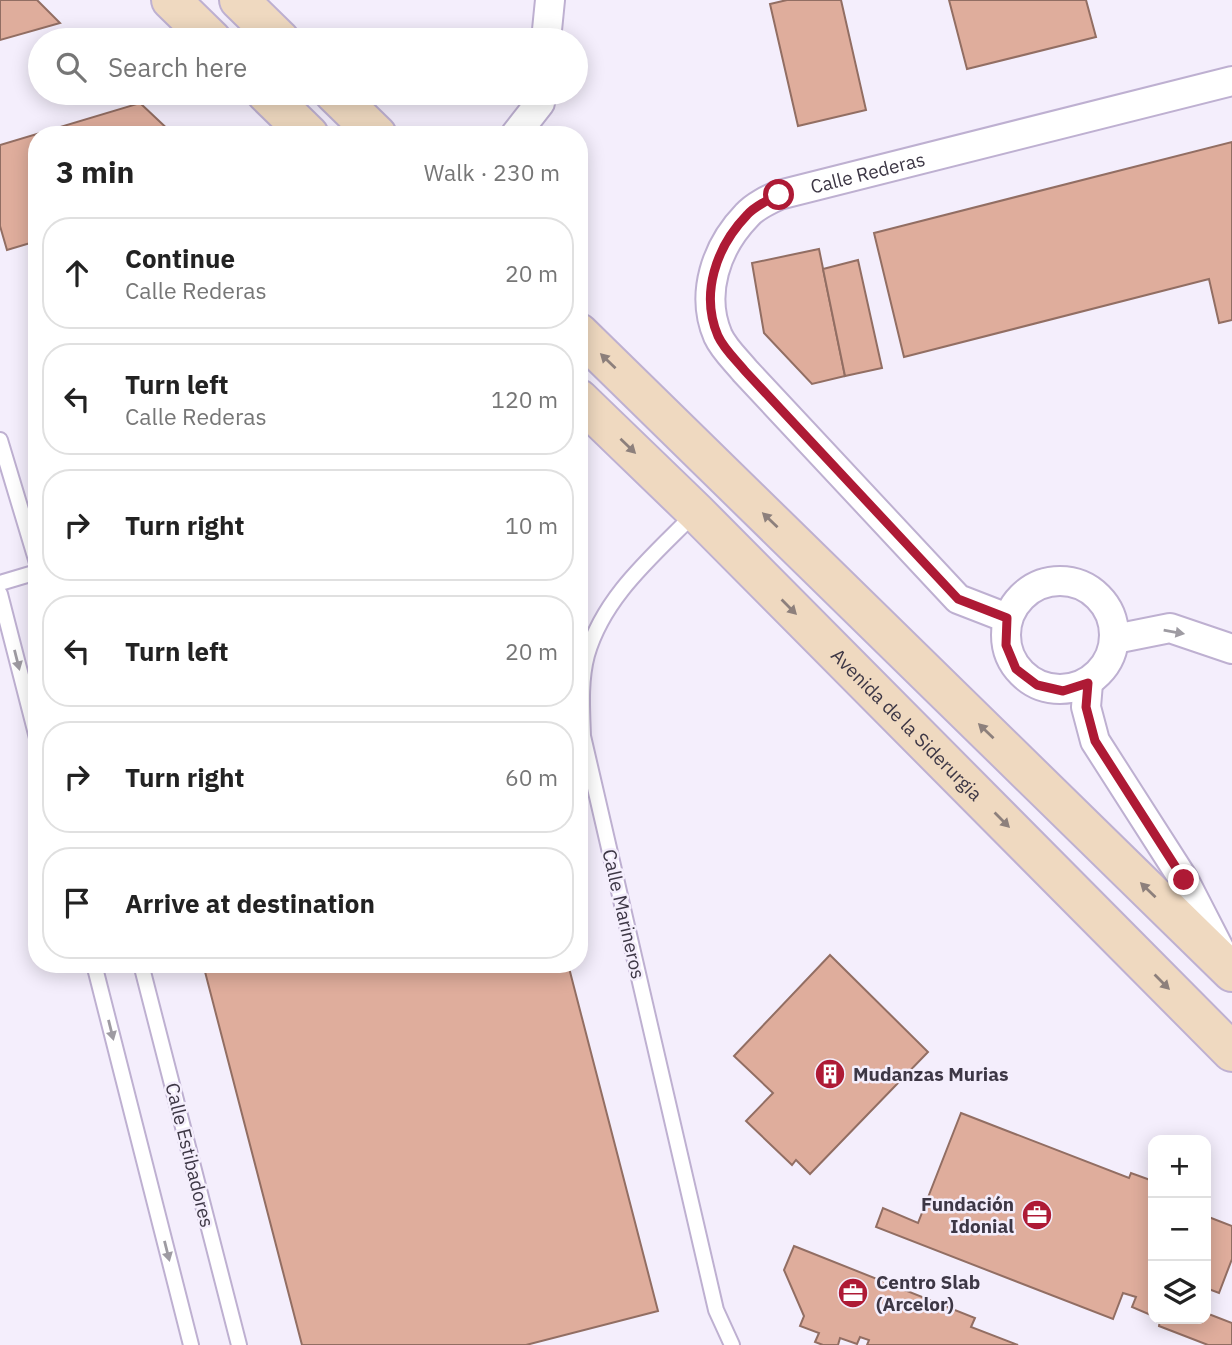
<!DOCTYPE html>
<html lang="en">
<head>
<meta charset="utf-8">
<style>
  :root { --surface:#fff; --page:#f6f6f6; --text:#222; --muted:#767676; --line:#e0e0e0 }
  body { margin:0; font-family:"IBM Plex Sans",sans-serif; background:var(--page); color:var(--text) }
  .controls { position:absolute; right:21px; bottom:21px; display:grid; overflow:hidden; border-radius:14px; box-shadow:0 4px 18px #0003 }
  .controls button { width:63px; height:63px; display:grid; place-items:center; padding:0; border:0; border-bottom:2px solid var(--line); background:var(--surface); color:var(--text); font:35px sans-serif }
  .stop { position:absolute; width:21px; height:21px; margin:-16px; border:5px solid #ae1a35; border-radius:50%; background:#fff }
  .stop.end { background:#ae1a35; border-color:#fff; box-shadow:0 2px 7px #0008 }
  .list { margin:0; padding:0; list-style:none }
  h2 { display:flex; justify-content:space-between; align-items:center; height:91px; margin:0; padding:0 28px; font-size:30px }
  h2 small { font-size:23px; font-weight:400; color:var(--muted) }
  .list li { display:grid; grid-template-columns:46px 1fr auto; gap:21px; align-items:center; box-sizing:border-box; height:112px; margin:0 14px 14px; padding:0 14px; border:2px solid var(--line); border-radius:28px }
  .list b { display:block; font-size:26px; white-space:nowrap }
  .list p { margin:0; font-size:23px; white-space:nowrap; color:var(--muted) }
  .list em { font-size:23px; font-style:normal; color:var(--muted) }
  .icon { flex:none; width:38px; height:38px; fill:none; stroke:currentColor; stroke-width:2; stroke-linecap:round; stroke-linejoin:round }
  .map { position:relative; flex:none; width:1232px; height:1345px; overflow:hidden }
  .search { position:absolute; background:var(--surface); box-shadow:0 4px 18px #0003; left:28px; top:28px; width:560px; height:77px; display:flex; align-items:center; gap:18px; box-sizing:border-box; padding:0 24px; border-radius:38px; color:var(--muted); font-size:26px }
  .panel { position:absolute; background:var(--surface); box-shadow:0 4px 18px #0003; left:28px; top:126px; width:560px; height:847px; border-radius:28px }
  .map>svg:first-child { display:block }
</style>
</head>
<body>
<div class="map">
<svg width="1232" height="1345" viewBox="0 0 1232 1345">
  <rect width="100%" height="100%" fill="#f4eefc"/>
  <g fill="#dfad9c" stroke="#926e63" stroke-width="2">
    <path d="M 0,0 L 37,0 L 60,23 L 0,40 Z"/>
    <path d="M 787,0 L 841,0 L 866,110 L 798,126 L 770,4 Z"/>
    <path d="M 949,0 L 1086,0 L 1096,37 L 967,69 Z"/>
    <path d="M 140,103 L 174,135 L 37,135 L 37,241 L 7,250 L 0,226 L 0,145 Z"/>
    <path d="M 1232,142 L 1232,320 L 1219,323 L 1209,279 L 904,357 L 874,233 Z"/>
    <path d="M 819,249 L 845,376 L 812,384 L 764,333 L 752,263 Z"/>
    <path d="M 858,260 L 882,368 L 845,376 L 823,269 Z"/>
    <path d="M 830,955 L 928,1052 L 810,1174 L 796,1160 L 792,1165 L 746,1121 L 773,1093 L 734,1056 Z"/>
    <path d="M 203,964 L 568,964 L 658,1311 L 526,1345 L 302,1345 Z"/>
    <path d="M 961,1113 L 1129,1178 L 1131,1173 L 1153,1181 L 1153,1316 L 1132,1307 L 1136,1297 L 1123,1293 L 1113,1319 L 876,1227 L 883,1208 L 918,1223 Z"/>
    <path d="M 1206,1216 L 1232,1226 L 1232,1259 L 1219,1293 L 1206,1288 Z"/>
    <path d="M 794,1246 L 975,1318 L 971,1327 L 1018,1345 L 867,1345 L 869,1340 L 860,1337 L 857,1344 L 840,1338 L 838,1345 L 823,1345 L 815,1342 L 819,1333 L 800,1326 L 804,1316 L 784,1270 Z"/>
    <path d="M 1206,1313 L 1232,1323 L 1232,1345 L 1208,1345 L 1159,1326 L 1160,1319 L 1206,1319 Z"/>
  </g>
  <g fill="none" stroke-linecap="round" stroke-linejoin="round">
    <g stroke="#beb0d1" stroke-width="18">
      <g id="lane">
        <path d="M 0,440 L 37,563"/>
        <path d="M 695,513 C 653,556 604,596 587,655 C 580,681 582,709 583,736 L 716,1310 L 732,1345"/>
        <path d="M 0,583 L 37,572"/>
        <path d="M 0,594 L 37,738"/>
        <path d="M 94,964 L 191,1345"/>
        <path d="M 141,964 L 239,1345"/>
      </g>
    </g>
    <g stroke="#beb0d1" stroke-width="32">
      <g id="street">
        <path d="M 546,40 L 550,0"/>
        <path d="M 515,135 L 540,103 L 541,93"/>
        <circle cx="1060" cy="635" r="54"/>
        <path id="s1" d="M 1007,618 L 958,599 L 745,371 C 736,360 724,349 718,336 C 700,294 716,247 747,215 C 755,206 768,200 779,195 L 1232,81"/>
        <path d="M 1115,639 L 1170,628 L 1232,649"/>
        <path d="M 1088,683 L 1086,707 L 1095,741 L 1184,880 L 1220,950"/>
      </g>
    </g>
    <g stroke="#beb0d1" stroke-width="42">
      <g id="secondary">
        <path d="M 171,0 L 212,40"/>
        <path d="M 239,0 L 280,40"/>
        <path d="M 266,93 L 309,135"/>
        <path d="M 334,93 L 377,135"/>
        <path d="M 579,333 L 1232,972"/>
        <path id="s2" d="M 579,399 L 696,512 L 1232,1052"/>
      </g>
    </g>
    <use href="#lane" stroke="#fff" stroke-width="14"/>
    <use href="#street" stroke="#fff" stroke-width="28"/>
    <use href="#secondary" stroke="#efd9c0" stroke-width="38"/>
  </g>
  <defs><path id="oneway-solid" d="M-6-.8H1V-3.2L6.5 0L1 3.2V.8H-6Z" transform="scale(1.75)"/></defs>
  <g fill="#8d807c">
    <use href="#oneway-solid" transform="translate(608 361) rotate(-136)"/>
    <use href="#oneway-solid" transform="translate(628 446) rotate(44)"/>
    <use href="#oneway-solid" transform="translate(770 520) rotate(-136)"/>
    <use href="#oneway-solid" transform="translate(789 607) rotate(45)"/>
    <use href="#oneway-solid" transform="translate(986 731) rotate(-136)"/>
    <use href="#oneway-solid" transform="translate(1002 820) rotate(45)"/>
    <use href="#oneway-solid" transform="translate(1148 890) rotate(-136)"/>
    <use href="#oneway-solid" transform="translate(1162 982) rotate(45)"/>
  </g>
  <g fill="#9e9ba2">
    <use href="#oneway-solid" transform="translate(1174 632) rotate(10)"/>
    <use href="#oneway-solid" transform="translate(17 660) rotate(76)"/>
    <use href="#oneway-solid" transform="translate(111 1030) rotate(76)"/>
    <use href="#oneway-solid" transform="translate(167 1251) rotate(76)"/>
  </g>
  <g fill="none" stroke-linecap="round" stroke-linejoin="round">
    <path stroke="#ae1a35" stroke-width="9" d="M 779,195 C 768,200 755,206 747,215 C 716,247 700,294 718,336 C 724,349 736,360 745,371 L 958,599 L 1007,618 L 1006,645 L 1016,669 L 1037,685 L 1063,691 L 1088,683 L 1086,707 L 1095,741 L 1184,880"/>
  </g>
  <defs>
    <g id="building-disc" transform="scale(1.575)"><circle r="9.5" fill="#ae1a35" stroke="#f4eefc"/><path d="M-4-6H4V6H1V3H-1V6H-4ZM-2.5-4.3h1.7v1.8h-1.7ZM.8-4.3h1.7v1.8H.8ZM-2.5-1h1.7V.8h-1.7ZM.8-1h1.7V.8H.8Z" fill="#fff"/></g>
    <g id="office-disc" transform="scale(1.575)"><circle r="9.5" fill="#ae1a35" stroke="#f4eefc"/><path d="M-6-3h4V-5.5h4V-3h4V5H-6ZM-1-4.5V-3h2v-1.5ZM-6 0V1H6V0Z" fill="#fff"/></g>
  </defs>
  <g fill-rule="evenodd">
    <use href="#building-disc" x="830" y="1074"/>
    <use href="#office-disc" x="1037" y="1215"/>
    <use href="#office-disc" x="853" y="1293"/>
  </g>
  <g text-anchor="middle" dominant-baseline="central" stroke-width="5" stroke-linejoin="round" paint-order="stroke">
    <g font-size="19" fill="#3d3745" stroke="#f4eefc">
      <text stroke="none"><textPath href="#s1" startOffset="670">Calle Rederas</textPath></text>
      <text stroke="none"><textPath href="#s2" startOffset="462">Avenida de la Siderurgia</textPath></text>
      <text transform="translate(624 914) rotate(77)">Calle Marineros</text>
      <text transform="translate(190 1155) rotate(76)">Calle Estibadores</text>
    </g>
    <g font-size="19" font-weight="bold" fill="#3d3745" stroke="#f4eefc" text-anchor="start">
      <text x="853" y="1074">Mudanzas Murias</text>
      <text x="1014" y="1204" text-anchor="end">Fundación<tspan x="1014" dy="22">Idonial</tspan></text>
      <text x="876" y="1282">Centro Slab<tspan x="876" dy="22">(Arcelor)</tspan></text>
    </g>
  </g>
</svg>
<div class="controls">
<button>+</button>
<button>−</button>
<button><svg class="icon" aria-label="layers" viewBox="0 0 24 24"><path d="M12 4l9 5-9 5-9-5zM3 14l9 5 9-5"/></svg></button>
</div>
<div class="stop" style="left:779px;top:195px"></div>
<div class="stop end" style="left:1184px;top:880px"></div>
<div class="search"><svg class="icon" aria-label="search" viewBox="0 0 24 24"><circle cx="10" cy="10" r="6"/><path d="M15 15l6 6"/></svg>Search here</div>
<section class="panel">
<h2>3 min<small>Walk · 230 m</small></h2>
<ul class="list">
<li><svg class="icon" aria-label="ahead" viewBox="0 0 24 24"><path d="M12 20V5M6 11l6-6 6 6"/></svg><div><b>Continue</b><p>Calle Rederas</p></div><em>20 m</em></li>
<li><svg class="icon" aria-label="left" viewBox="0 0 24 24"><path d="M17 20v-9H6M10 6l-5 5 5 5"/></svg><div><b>Turn left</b><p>Calle Rederas</p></div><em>120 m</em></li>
<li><svg class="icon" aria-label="right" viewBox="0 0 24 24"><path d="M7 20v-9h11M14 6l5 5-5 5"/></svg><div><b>Turn right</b></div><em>10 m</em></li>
<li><svg class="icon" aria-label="left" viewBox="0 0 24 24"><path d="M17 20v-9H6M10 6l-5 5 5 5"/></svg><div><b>Turn left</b></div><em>20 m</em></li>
<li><svg class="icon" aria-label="right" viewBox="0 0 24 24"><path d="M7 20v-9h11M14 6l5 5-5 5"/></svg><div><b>Turn right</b></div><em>60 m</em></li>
<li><svg class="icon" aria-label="arrive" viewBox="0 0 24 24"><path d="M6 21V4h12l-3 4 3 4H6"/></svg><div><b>Arrive at destination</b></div></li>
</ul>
</section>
</div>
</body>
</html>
